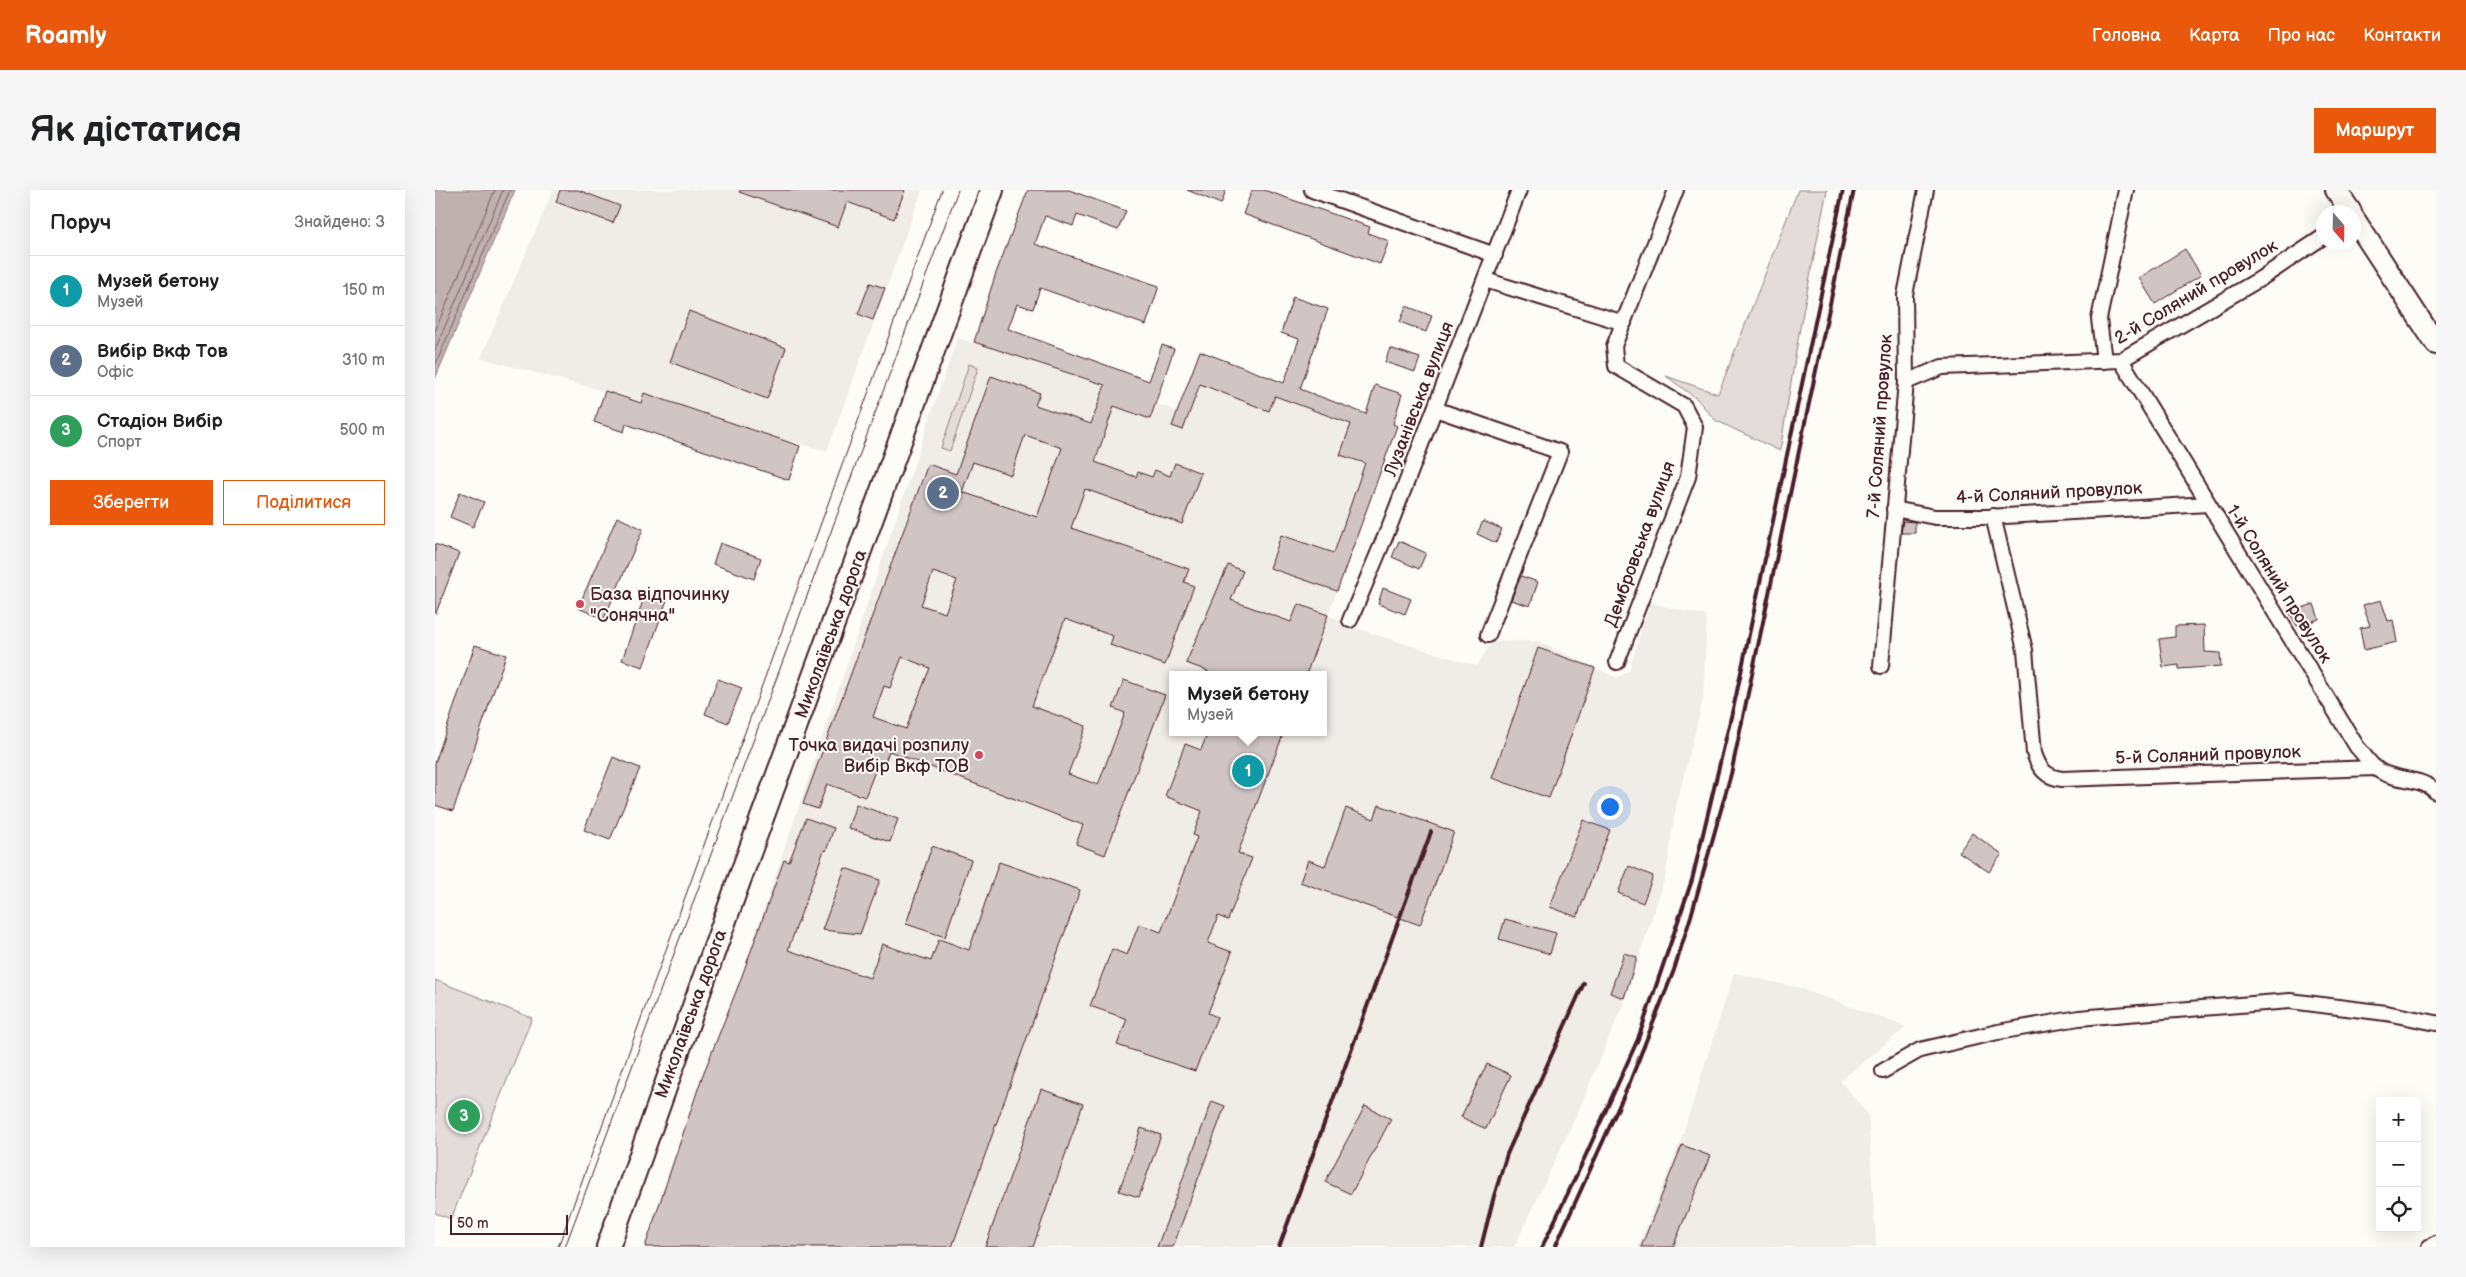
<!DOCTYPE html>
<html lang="uk">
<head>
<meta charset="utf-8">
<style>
  :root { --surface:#fff; --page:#f6f6f6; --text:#202124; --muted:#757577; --line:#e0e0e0; --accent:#ea580c }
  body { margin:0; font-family:"Balsamiq Sans",sans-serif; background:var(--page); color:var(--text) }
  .controls { position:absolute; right:15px; bottom:15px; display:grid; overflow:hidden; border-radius:0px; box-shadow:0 5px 20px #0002 }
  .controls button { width:45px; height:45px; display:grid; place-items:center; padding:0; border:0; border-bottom:1px solid var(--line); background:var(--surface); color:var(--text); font:25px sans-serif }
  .compass { position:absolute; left:1881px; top:15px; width:45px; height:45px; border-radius:50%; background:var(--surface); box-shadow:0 5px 20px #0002; rotate:160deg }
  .scale { position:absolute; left:15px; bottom:12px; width:118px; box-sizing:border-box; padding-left:5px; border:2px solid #4a1f2b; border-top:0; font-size:14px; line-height:18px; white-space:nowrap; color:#4a1f2b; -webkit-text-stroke:4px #fdfcf7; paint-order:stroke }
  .you { position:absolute; left:1174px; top:616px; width:18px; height:18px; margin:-12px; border:4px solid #fff; border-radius:50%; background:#1a73e8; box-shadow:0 0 0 8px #1a73e833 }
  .badge { display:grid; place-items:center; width:32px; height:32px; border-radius:50%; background:var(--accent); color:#fff; font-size:16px; font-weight:700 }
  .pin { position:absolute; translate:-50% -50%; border:2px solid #fff; box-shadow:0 1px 5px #0006 }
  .popup { position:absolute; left:734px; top:481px; width:158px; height:65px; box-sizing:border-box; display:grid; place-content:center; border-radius:0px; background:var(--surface); filter:drop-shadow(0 1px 4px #0005); font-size:16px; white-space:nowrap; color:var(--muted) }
  .popup b { font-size:19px; color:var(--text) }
  .popup::after { content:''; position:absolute; left:50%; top:100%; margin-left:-10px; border:10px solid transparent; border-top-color:var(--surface) }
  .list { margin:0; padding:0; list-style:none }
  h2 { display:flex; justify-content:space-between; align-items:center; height:65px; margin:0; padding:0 20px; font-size:21px }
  h2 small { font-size:16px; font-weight:400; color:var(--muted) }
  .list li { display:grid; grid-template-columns:32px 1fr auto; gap:15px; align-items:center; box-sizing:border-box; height:70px; padding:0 20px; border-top:1px solid var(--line) }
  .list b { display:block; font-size:19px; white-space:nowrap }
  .list p { margin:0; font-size:16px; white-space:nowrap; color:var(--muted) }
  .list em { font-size:16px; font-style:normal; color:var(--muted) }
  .actions { display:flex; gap:10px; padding:15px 20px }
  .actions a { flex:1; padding:11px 0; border:1px solid var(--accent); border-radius:0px; text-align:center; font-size:18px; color:var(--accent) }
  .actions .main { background:var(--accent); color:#fff }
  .icon { flex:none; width:28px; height:28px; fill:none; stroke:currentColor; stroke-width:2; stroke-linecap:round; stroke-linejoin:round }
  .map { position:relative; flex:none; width:2001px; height:1057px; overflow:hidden; border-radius:0px }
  header { display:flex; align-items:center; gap:30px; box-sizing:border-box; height:70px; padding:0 25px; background:var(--accent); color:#fff }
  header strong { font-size:24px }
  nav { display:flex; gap:28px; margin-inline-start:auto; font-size:18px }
  .intro { display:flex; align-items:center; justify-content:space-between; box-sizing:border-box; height:120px; padding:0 30px }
  h1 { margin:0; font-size:35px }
  .button { padding:12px 22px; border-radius:0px; background:var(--accent); color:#fff; font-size:18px; font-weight:700 }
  main { display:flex; gap:30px; padding:0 30px }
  aside { flex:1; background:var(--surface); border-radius:0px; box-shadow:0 5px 20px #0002 }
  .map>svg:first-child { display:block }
</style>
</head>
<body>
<header>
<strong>Roamly</strong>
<nav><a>Головна</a><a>Карта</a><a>Про нас</a><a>Контакти</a></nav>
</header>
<div class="intro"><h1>Як дістатися</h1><a class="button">Маршрут</a></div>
<main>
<aside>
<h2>Поруч<small>Знайдено: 3</small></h2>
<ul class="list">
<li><span class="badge" style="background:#0f9aa8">1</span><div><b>Музей бетону</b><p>Музей</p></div><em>150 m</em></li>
<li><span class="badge" style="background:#5c6f8a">2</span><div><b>Вибір Вкф Тов</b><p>Офіс</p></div><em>310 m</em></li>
<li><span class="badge" style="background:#2e9e5b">3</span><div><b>Стадіон Вибір</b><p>Спорт</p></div><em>500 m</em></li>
</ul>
<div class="actions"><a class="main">Зберегти</a><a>Поділитися</a></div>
</aside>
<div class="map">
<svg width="2001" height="1057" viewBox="0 0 2001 1057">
  <rect width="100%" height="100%" fill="#fdfcf7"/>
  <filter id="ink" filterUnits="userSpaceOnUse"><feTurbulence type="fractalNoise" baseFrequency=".02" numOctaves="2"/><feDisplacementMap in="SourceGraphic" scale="10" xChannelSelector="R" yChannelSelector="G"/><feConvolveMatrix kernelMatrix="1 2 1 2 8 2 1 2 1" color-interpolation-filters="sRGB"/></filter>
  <g filter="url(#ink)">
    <g fill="#f0ece8" fill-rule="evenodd">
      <path d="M 118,0 L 487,0 L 392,261 L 46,168 Z"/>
      <path d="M 522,148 L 585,167 L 754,225 L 771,179 L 957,250 L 893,425 L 935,443 L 1042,476 L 1057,452 L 1103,451 L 1182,488 L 1194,481 L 1215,413 L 1272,426 L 1268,510 L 1240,621 L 1231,684 L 1190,809 L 1143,922 L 1079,1057 L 215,1057 ZM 738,485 L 888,485 L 888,542 L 738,542 Z"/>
      <path d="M 1299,783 L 1364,798 L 1471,837 L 1405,891 L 1433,924 L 1441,1057 L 1203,1057 L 1245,953 Z"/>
    </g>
    <g fill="#e3dcda" stroke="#967e82">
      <path d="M 1363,0 L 1392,0 L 1364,143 L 1345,261 L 1280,230 L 1262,209 L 1231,186 L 1283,204 Z"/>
      <path d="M 534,174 L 543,178 L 515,261 L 506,258 Z"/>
      <path d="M 0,790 L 97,828 L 16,1029 L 0,1023 Z"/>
    </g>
    <path fill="#c0b1b1" stroke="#91777b" d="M 0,0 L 80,0 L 0,189 Z"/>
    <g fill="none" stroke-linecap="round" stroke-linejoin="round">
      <g stroke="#795961" stroke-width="1">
        <path d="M 0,141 L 60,0"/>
        <path d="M 0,160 L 68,0"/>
        <path d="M 0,176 L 75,0"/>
      </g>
    </g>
    <g fill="#d0c5c4" stroke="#4a1f2b" fill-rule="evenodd">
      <path d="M 125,0 L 143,0 L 185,16 L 178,33 L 121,12 Z"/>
      <path d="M 305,0 L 470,0 L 459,29 L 412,12 L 403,37 L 304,2 Z"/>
      <path d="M 593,0 L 634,0 L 691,21 L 683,40 L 642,25 L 638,36 L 610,26 L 600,54 L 724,96 L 711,135 L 605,98 L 598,119 L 582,114 L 573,139 L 714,191 L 727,155 L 739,159 L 715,229 L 679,216 L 660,272 L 701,287 L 703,282 L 717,287 L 720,280 L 735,286 L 740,273 L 766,283 L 747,334 L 650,299 L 636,338 L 754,379 L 749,392 L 759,396 L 730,475 L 675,455 L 678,446 L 630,429 L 597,516 L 651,536 L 633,584 L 663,595 L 690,523 L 678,518 L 689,490 L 730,505 L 670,665 L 641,654 L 648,635 L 454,561 L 446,583 L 440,581 L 430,607 L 392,594 L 383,619 L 368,614 L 493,274 L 521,284 L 556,186 L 605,203 L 600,215 L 656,234 L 670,195 L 539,152 L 561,83 ZM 590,245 L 627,258 L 602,327 L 527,302 L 538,272 L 576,285 ZM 498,382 L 522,390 L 510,423 L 486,415 ZM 467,467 L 495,478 L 471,539 L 438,527 L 449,496 L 455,498 Z"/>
      <path d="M 752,0 L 791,0 L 786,14 Z"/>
      <path d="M 817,0 L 829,0 L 935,37 L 933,43 L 954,51 L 945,74 L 808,24 Z"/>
      <path d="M 1750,59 L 1766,85 L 1720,114 L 1704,88 Z"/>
      <path d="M 435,93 L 450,98 L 438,130 L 423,124 Z"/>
      <path d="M 858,107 L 893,119 L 865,199 L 931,224 L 940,195 L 967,204 L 958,234 L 962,236 L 902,401 L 835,378 L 846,345 L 899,363 L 930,273 L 905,265 L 916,234 L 840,206 L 834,221 L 765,194 L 748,240 L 737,236 L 765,161 L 849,193 L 864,149 L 846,143 Z"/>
      <path d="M 971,116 L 997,126 L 991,142 L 965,132 Z"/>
      <path d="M 254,121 L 351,158 L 332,209 L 235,172 Z"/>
      <path d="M 955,158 L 985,168 L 980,182 L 950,172 Z"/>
      <path d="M 170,201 L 206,213 L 209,203 L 365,256 L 354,290 L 191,234 L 189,242 L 159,232 Z"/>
      <path d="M 25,302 L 49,312 L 38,337 L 15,327 Z"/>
      <path d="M 182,327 L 208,339 L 169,429 L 143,418 Z"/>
      <path d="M 1048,331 L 1067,339 L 1061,353 L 1042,344 Z"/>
      <path d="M 1468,331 L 1480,332 L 1480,343 L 1466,343 Z"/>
      <path d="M 964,351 L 991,363 L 984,379 L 957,367 Z"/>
      <path d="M 285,353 L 326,368 L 319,389 L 278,374 Z"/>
      <path d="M 0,354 L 24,363 L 1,423 L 0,423 Z"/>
      <path d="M 793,375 L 808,381 L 796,410 L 856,432 L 863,414 L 893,425 L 871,485 L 771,485 L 773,481 L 751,473 Z"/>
      <path d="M 1086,386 L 1103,392 L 1095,416 L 1076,410 Z"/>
      <path d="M 948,398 L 976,409 L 970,424 L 943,414 Z"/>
      <path d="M 211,402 L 232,410 L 208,477 L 187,470 Z"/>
      <path d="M 1946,410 L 1953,431 L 1958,430 L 1962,452 L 1929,460 L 1925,438 L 1935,436 L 1928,415 Z"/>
      <path d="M 1879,414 L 1884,429 L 1862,436 L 1854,422 Z"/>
      <path d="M 1769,435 L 1770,462 L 1785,463 L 1786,476 L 1744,479 L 1744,475 L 1728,477 L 1724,449 L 1740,447 L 1740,436 Z"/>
      <path d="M 40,455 L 71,465 L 18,621 L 0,615 L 0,573 Z"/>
      <path d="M 1103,458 L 1160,478 L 1114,608 L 1057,588 Z"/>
      <path d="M 283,489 L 307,498 L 293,533 L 270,524 Z"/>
      <path d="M 773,542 L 849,542 L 803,663 L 817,668 L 793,730 L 783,726 L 773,753 L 797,762 L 773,823 L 782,827 L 760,881 L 682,855 L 692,829 L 655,816 L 677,759 L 692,765 L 704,734 L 726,742 L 762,647 L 758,645 L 767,621 L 730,606 L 750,554 L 766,560 Z"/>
      <path d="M 178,567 L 205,578 L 175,650 L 149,640 Z"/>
      <path d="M 421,614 L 463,629 L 455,652 L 413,638 Z"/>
      <path d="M 944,615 L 1019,642 L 985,735 L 865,692 L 873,670 L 890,676 L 911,618 L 939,629 Z"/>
      <path d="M 371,628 L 399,638 L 391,661 L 389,660 L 353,760 L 435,788 L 447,754 L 496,771 L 504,749 L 534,760 L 564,672 L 645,700 L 517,1057 L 210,1057 L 267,887 L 304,794 L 349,670 L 354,672 Z"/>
      <path d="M 1148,630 L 1175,640 L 1142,727 L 1115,717 Z"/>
      <path d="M 1537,643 L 1567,664 L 1554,682 L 1524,662 Z"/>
      <path d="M 497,656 L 536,670 L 510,747 L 471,734 Z"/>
      <path d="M 1194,676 L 1218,686 L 1208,713 L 1183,703 Z"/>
      <path d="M 410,678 L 445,690 L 425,744 L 387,740 Z"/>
      <path d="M 1070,729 L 1121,743 L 1115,764 L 1064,749 Z"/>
      <path d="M 1189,763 L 1202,767 L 1189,808 L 1175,803 Z"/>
      <path d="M 1052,874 L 1076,885 L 1051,939 L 1026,927 Z"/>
      <path d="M 606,899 L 648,914 L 598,1057 L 550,1057 Z"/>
      <path d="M 777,911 L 790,916 L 738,1057 L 722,1057 Z"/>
      <path d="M 930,916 L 956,929 L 916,1004 L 890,992 Z"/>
      <path d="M 706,938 L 726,945 L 704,1007 L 684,1001 Z"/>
      <path d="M 1247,955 L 1275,966 L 1238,1057 L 1206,1057 Z"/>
    </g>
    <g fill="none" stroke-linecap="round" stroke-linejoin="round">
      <g stroke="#4a1f2b" stroke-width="18">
        <g id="street">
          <path d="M 877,0 L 1060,65"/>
          <path d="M 1050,90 L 1189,133"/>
          <path d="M 1686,170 L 1922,557 C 1929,564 1935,575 1943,580 C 1961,592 1986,586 2001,602"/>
          <path d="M 1669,171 L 1664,129 L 1691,0"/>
          <path d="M 1471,192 L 1507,177 L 1686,170 L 1825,89 L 1888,47"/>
          <path d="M 1000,219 L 1125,262 L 1053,445"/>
          <path d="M 1459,319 L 1500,327 L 1553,327 L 1773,314"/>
          <path d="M 1558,326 L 1590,460 L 1599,563 C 1604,579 1611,587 1627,589 L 1941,578"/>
          <path d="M 915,430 L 955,335 L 1084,0"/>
          <path d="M 1182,472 L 1253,287 L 1260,237 L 1249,216 L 1181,176 L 1179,156 L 1241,0"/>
          <path d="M 1446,476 L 1471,192 L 1470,105 L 1491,0"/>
          <path d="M 1448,881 L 1485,860 L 1563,842 L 1644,828 L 1729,821 L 1855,811 L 1951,823 L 2001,833"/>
          <path d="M 1994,1057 L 2001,1053"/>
        </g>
      </g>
      <g stroke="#4a1f2b" stroke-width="24">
        <g id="secondary">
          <path d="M 1901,0 L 1916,22"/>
          <path d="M 1918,27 L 2001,154"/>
        </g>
      </g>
      <g stroke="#4a1f2b" stroke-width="26">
        <path id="primary" d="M 173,1057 L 301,699 L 557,0"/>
      </g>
      <use href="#street" stroke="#fdfcf7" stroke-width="14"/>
      <use href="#secondary" stroke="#fdfcf7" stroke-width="20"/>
      <use href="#primary" stroke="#fdfcf7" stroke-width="22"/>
      <g stroke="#4a1f2b" stroke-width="1">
        <path d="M 123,1057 L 507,0"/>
        <path d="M 130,1057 L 523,0"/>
      </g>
      <g stroke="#4a1f2b" stroke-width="4">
        <path d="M 844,1057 L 996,642"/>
        <path d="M 1046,1057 L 1059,1006 L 1072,964 L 1149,793"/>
        <path d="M 1107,1057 L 1145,978 L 1203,849 L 1257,690 L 1301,506 L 1408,0"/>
        <path d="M 1120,1057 L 1194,894 L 1239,780 L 1256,726 L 1296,584 L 1419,0"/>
      </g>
    </g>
  </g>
  <g fill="#d1495b" stroke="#fdfcf7" stroke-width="2">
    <circle cx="145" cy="414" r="5"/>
    <circle cx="544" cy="565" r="5"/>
  </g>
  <g text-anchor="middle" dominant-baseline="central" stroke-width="4" stroke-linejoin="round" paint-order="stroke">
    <g font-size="18" fill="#4a1f2b" stroke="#fdfcf7">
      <text transform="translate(1761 102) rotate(-31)">2-й Соляний провулок</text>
      <text transform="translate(984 209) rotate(-69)">Лузанівська вулиця</text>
      <text transform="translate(1445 236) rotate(-86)">7-й Соляний провулок</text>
      <text transform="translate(1614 303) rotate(-3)">4-й Соляний провулок</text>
      <text transform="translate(1205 354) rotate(-70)">Дембровська вулиця</text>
      <text transform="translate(1844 394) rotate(58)">1-й Соляний провулок</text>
      <text transform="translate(396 444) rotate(-70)">Миколаївська дорога</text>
      <text transform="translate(1773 565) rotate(-2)">5-й Соляний провулок</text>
      <text transform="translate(256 824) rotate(-70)">Миколаївська дорога</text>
    </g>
    <g font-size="18" fill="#4a1f2b" stroke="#fdfcf7" text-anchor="start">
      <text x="155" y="404">База відпочинку<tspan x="155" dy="21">"Сонячна"</tspan></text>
      <text x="534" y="555" text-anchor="end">Точка видачі розпилу<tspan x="534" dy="21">Вибір Вкф ТОВ</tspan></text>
    </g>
  </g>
</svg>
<div class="controls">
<button>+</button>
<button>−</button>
<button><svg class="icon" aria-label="locate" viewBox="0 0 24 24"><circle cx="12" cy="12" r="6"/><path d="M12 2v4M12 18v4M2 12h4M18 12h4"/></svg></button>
</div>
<svg class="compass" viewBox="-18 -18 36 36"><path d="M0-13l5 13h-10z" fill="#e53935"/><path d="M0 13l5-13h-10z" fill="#757577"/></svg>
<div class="scale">50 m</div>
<div class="you"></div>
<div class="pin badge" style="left:813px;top:581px;background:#0f9aa8">1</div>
<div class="popup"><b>Музей бетону</b>Музей</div>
<div class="pin badge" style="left:508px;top:303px;background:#5c6f8a">2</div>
<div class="pin badge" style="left:29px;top:926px;background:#2e9e5b">3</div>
</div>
</main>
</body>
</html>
